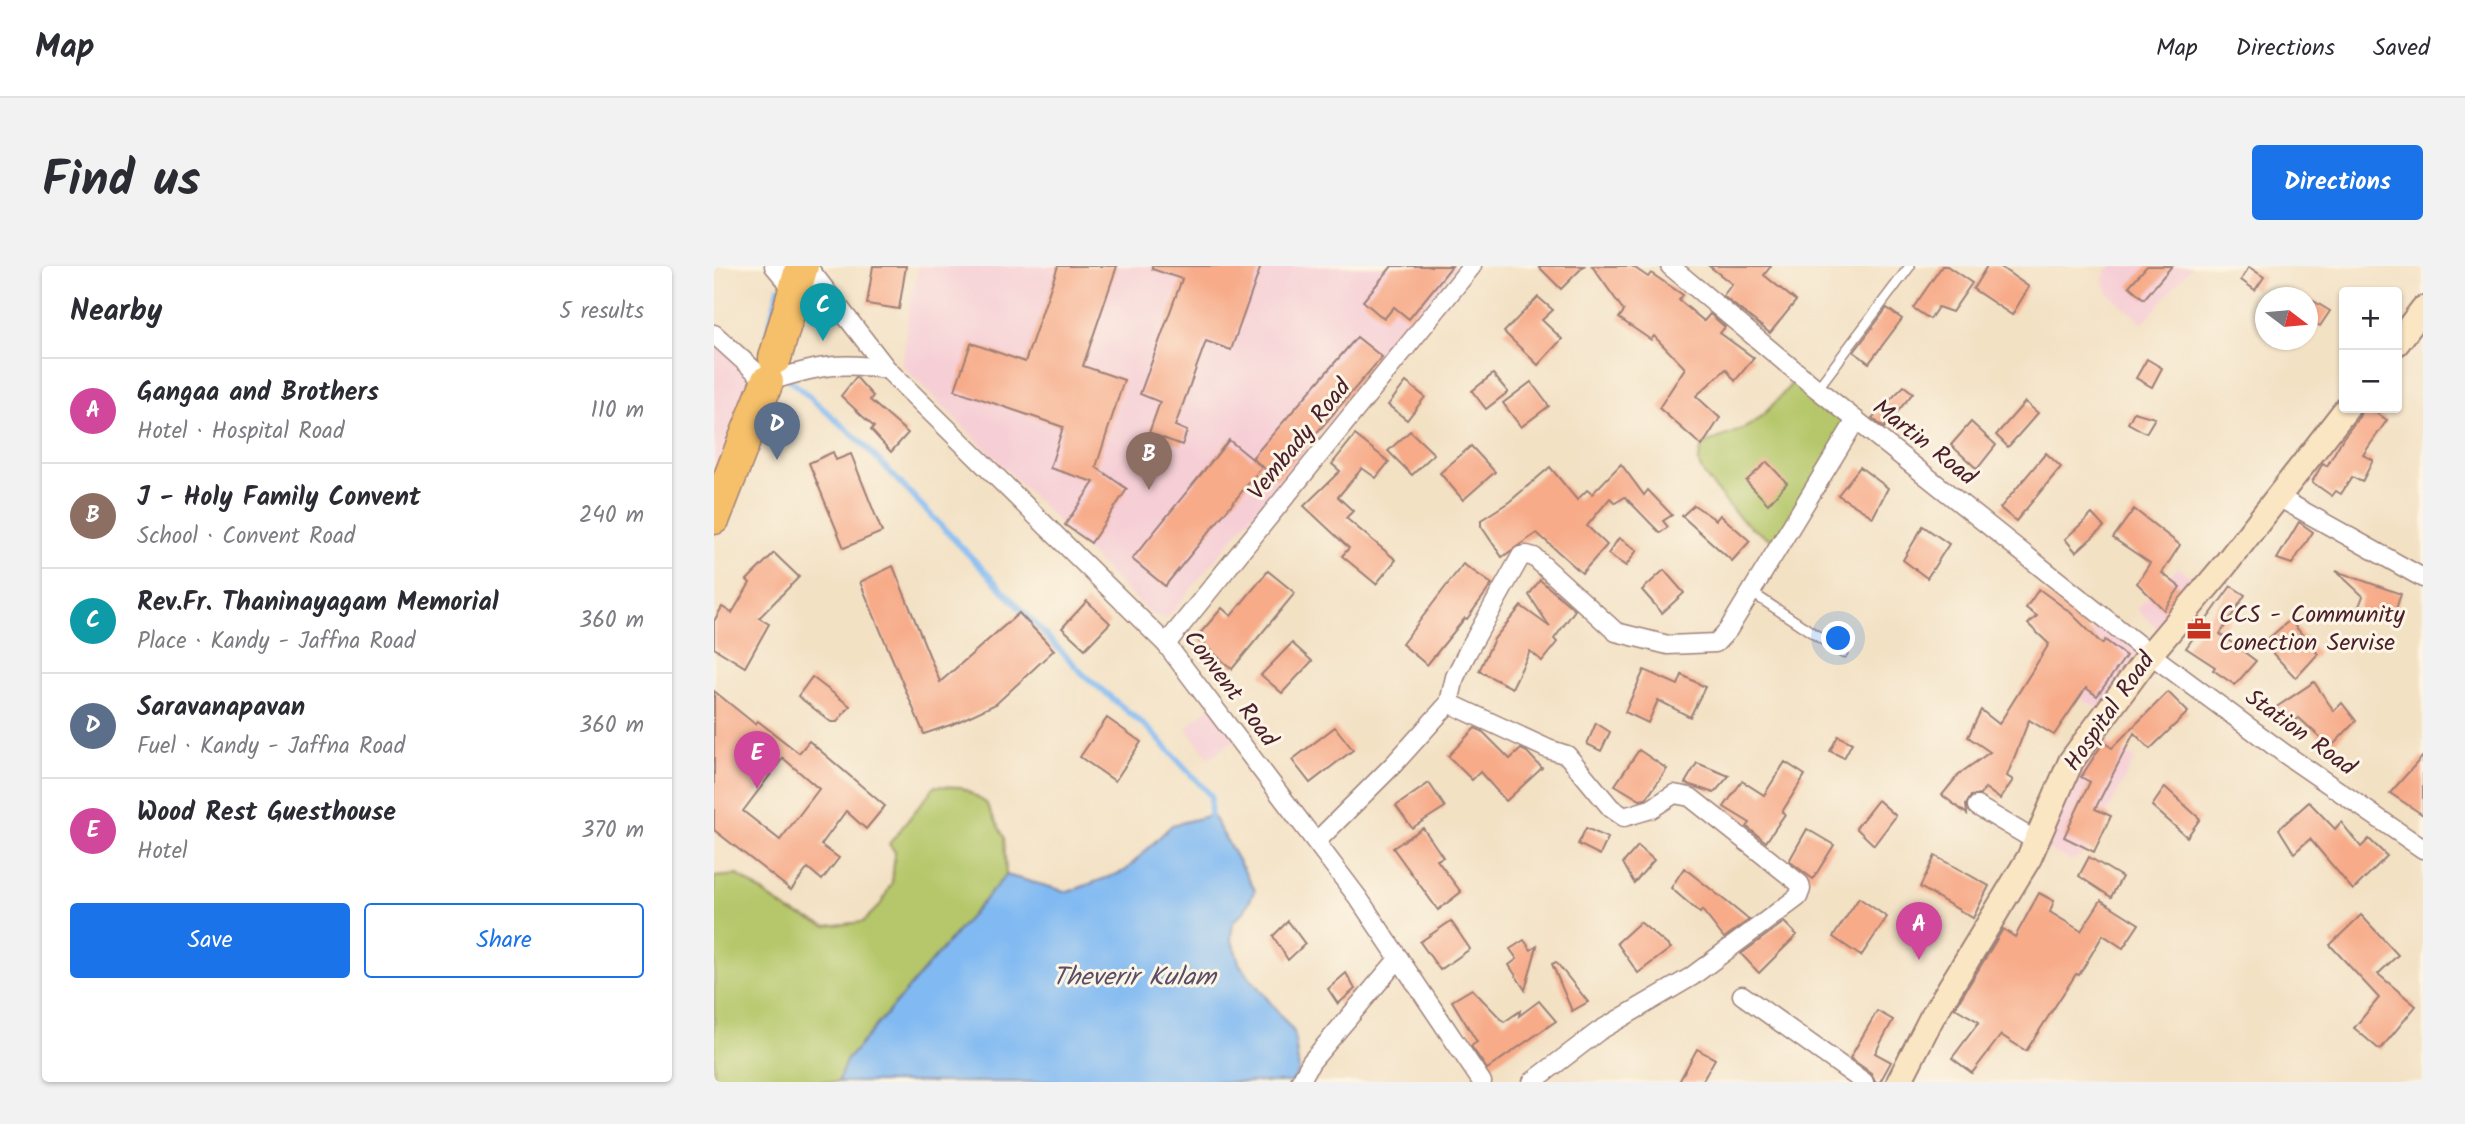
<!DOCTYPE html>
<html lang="en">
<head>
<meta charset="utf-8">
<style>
  :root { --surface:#fff; --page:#f2f2f3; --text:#2b2b33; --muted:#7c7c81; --line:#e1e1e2; --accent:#1a73e8 }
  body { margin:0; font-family:Kalam,sans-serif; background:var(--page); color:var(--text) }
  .controls { position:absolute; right:21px; top:21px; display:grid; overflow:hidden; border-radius:7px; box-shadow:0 2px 5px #0004 }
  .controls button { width:63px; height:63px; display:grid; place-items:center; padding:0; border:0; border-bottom:2px solid var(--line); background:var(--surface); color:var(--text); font:35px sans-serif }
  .compass { position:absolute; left:1541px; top:21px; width:63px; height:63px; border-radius:50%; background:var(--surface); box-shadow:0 2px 5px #0004; rotate:106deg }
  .you { position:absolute; left:1125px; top:373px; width:24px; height:24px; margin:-18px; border:5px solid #fff; border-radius:50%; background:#1a73e8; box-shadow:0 0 0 10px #1a73e833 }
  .badge { display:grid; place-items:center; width:46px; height:46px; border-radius:50%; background:var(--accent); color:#fff; font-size:23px; font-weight:700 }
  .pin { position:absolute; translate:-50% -58px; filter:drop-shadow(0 2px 4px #0008) }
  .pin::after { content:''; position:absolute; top:37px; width:24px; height:21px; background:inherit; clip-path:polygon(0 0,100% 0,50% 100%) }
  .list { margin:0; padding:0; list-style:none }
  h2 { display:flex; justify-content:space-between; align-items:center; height:91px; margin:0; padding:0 28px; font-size:30px }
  h2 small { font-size:23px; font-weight:400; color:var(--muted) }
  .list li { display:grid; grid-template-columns:46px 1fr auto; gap:21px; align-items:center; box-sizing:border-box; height:105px; padding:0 28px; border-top:2px solid var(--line) }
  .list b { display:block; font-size:26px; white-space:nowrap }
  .list p { margin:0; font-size:23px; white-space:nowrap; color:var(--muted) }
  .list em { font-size:23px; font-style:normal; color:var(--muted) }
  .actions { display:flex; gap:14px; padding:21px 28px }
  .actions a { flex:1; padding:16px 0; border:2px solid var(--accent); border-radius:7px; text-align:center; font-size:24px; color:var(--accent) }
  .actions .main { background:var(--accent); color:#fff }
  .map { position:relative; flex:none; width:1709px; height:816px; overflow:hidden; border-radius:7px }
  header { display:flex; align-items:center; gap:42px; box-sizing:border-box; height:98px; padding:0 35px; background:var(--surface); border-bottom:2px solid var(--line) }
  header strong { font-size:33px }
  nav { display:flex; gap:38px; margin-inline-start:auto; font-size:24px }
  .intro { display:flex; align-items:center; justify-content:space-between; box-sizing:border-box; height:168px; padding:0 42px }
  h1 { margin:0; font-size:49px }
  .button { padding:18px 32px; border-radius:7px; background:var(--accent); color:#fff; font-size:24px; font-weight:700 }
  main { display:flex; gap:42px; padding:0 42px }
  aside { flex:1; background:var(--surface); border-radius:7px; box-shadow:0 2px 5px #0004 }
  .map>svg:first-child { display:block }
</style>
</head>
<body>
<header>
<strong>Map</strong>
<nav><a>Map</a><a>Directions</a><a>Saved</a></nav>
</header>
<div class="intro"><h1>Find us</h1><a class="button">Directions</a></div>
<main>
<aside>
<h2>Nearby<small>5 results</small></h2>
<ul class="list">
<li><span class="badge" style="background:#d1479c">A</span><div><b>Gangaa and Brothers</b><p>Hotel · Hospital Road</p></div><em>110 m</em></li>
<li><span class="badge" style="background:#8d6e63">B</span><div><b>J - Holy Family Convent</b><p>School · Convent Road</p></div><em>240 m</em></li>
<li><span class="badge" style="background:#0f9aa8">C</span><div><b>Rev.Fr. Thaninayagam Memorial</b><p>Place · Kandy - Jaffna Road</p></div><em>360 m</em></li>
<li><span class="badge" style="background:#5c6f8a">D</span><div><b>Saravanapavan</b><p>Fuel · Kandy - Jaffna Road</p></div><em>360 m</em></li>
<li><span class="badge" style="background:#d1479c">E</span><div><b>Wood Rest Guesthouse</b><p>Hotel</p></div><em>370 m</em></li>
</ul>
<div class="actions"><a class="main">Save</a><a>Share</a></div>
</aside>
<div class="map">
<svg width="1709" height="816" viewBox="0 0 1709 816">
  <rect width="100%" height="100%" fill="#fcf5e5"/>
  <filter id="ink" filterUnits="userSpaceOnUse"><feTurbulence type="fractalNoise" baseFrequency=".0143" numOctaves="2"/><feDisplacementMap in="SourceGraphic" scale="14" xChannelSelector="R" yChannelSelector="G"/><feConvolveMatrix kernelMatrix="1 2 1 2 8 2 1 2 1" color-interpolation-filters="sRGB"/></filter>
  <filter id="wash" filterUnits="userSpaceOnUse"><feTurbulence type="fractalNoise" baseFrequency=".00686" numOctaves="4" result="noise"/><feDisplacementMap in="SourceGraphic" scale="28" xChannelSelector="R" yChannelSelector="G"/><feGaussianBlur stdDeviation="1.57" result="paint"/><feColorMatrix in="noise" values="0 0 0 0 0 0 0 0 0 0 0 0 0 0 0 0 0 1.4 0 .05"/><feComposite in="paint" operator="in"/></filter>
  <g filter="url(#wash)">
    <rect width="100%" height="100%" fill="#f3e1c4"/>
    <g fill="#f6cfd6">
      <path d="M 205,0 L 743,0 L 453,352 L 437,349 L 188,99 L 196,34 Z"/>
      <path d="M 1395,0 L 1478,0 L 1429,57 L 1395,28 L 1389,13 Z"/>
      <path d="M 0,68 L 53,116 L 0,252 Z"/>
      <path d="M 1464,301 L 1491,322 L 1450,369 L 1423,343 Z"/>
      <path d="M 1389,351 L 1436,388 L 1392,447 L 1368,433 L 1358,424 L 1365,381 Z"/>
      <path d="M 498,439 L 523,472 L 495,493 L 472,462 Z"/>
      <path d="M 1377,467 L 1421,492 L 1375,583 L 1363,593 L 1356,594 L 1344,589 L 1322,575 Z"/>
    </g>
    <g fill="#b5c76a" stroke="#80734a" stroke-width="2">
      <path d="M 1086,109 L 1142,154 L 1067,277 C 1036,267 1018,245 999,220 C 994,213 986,206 985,197 C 984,192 987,185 988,180 C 1004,170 1023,168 1039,157 C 1056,145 1071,124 1086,109 Z"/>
      <path d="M 221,520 L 247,521 L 272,537 L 290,571 L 292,609 L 132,795 L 124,816 L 0,816 L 0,611 L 24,609 L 75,645 L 112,660 L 149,656 L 167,638 L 178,616 L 181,586 L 175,578 Z"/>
    </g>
    <path fill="#81baf2" stroke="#666c8e" stroke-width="2" d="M 498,549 L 541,624 L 530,646 L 519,656 L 517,672 L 526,699 L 580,766 L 585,805 L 578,816 L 124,816 L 132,795 L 292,609 L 354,626 L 411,605 L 458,559 Z"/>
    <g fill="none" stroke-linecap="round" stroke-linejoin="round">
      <g stroke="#81baf2" stroke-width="6">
        <path d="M 53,69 L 65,22"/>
        <path d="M 75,113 L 147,176 L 370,409 L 436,464 L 497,530 L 496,555"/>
      </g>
    </g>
    <g id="blocks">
      <g fill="#f7ab89" fill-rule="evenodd">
        <path d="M 159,0 L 192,0 L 185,43 L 153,38 Z"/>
        <path d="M 344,0 L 403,0 L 369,100 L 410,114 L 382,201 L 413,223 L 377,277 L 351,259 L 380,216 L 336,202 L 349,161 L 241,124 L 257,77 L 311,96 Z"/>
        <path d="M 438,0 L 547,0 L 517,84 L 492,75 L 461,160 L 473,165 L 468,179 L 435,167 L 446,136 L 426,128 L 468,13 L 438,3 Z"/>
        <path d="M 678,0 L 738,0 L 695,53 L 680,41 L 670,53 L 649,35 Z"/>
        <path d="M 824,0 L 870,0 L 847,23 Z"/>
        <path d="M 878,0 L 918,0 L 934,11 L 937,7 L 969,29 L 965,34 L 990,55 L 996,48 L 1011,61 L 1006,67 L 1040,92 L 1021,115 L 1012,103 L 982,130 L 1006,152 L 988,180 L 945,142 L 971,102 L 940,70 L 937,74 L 905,52 L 910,45 Z"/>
        <path d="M 995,0 L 1057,0 L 1050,9 L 1082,35 L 1056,67 L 1009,30 L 1018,18 Z"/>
        <path d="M 1228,0 L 1233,0 L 1258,17 L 1238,46 L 1224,41 L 1216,53 L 1199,42 Z"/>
        <path d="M 1273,0 L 1285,0 L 1315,21 L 1298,49 L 1259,23 Z"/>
        <path d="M 1433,0 L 1458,0 L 1430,33 L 1415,20 Z"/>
        <path d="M 1535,1 L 1550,11 L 1541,24 L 1527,14 Z"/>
        <path d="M 824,31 L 839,44 L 828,54 L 848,73 L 824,99 L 790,66 Z"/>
        <path d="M 1593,31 L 1616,45 L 1606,60 L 1593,52 Z"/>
        <path d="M 1173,42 L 1188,53 L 1155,97 L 1140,86 Z"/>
        <path d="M 643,71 L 668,91 L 563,213 L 538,192 Z"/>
        <path d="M 1433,93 L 1448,102 L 1438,121 L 1422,112 Z"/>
        <path d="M 779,108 L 794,126 L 772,143 L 758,125 Z"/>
        <path d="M 142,111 L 159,130 L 156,134 L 194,167 L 177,186 L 157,164 L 160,161 L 127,130 Z"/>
        <path d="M 692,116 L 711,131 L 693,154 L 674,139 Z"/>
        <path d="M 817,116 L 835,140 L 807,161 L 789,137 Z"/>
        <path d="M 1190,120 L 1199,127 L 1170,162 L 1158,152 Z"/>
        <path d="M 1311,136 L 1324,147 L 1294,181 L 1282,169 Z"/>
        <path d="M 1648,142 L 1655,142 L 1673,154 L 1649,189 L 1659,194 L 1648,216 L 1638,211 L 1627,228 L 1622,225 L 1618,230 L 1598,216 L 1609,197 L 1613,200 L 1629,172 L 1645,151 Z"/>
        <path d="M 1420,146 L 1441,152 L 1432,167 L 1414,157 Z"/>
        <path d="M 1257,156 L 1282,179 L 1263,203 L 1237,179 Z"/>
        <path d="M 696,165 L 720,188 L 698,209 L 674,185 Z"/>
        <path d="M 641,169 L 675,196 L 662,212 L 648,202 L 624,231 L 639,245 L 632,252 L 682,294 L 662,318 L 628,290 L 635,282 L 590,240 L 626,205 L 618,198 Z"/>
        <path d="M 515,174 L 548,201 L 451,320 L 418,293 Z"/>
        <path d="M 757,180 L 781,206 L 749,234 L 726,207 Z"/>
        <path d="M 119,186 L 122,194 L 137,188 L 168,266 L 130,282 L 95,197 Z"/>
        <path d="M 1332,187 L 1347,201 L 1302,255 L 1286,242 Z"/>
        <path d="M 1053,196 L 1073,217 L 1054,238 L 1032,215 Z"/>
        <path d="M 907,198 L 930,229 L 934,224 L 958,249 L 949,255 L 954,261 L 946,267 L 911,231 L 901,237 L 896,232 L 873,260 L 893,279 L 868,307 L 823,267 L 788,291 L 767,260 L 767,254 L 795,236 L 836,201 L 863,234 L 873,224 L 878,228 Z"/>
        <path d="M 1146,201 L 1174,222 L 1159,251 L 1124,229 Z"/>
        <path d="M 980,239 L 1002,254 L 1006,249 L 1036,275 L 1018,295 L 968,250 Z"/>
        <path d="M 1420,243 L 1466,279 L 1448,307 L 1466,321 L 1450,344 L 1423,317 L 1436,297 L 1399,272 Z"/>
        <path d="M 1378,248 L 1390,261 L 1362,286 L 1351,273 Z"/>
        <path d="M 1585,256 L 1599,266 L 1578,298 L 1563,293 Z"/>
        <path d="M 1209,260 L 1235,278 L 1213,312 L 1189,294 Z"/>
        <path d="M 905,272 L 923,284 L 912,300 L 894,288 Z"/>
        <path d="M 60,287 L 85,311 L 45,352 L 55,358 L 31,401 L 0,382 L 0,355 L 8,341 L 18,347 L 36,317 L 33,314 Z"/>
        <path d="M 749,298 L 778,318 L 753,353 L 751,352 L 713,399 L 688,378 Z"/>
        <path d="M 179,300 L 226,416 L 305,347 L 340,384 L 282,438 L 239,458 L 210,468 L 146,316 Z"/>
        <path d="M 950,304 L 970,327 L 948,347 L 928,324 Z"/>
        <path d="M 554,305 L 581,327 L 518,403 L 482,372 L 508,342 L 517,350 Z"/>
        <path d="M 1622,305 L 1687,328 L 1678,355 L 1644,343 L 1649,330 Z"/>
        <path d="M 826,314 L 861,344 L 840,373 L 843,376 L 828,395 L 816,385 L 798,422 L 765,405 L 780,373 L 807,340 L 836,361 L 815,329 Z"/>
        <path d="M 1517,320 L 1531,329 L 1506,368 L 1542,395 L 1521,419 L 1499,404 L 1501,401 L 1472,382 Z"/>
        <path d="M 1325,323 L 1356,346 L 1388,378 L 1391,374 L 1412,390 L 1383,430 L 1372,422 L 1340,469 L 1315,454 L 1293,510 L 1299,514 L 1286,533 L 1271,522 L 1266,529 L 1257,530 L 1252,539 L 1253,548 L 1228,529 L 1245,508 L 1276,486 L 1254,471 L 1267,444 L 1285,458 L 1335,378 L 1314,358 L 1323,350 L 1312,342 Z"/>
        <path d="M 373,335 L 396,357 L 371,383 L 348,362 Z"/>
        <path d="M 1576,354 L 1604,388 L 1582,412 L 1549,377 Z"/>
        <path d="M 578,377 L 598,395 L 568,427 L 547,409 Z"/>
        <path d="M 930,404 L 964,419 L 968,409 L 991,421 L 976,451 L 944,434 L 934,457 L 911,446 Z"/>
        <path d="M 98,411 L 136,440 L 123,456 L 117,456 L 84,430 Z"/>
        <path d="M 1600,416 L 1620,445 L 1628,437 L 1642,455 L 1617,481 L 1585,452 L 1572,460 L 1561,442 Z"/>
        <path d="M 0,425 L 41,458 L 44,455 L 85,487 L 95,475 L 171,540 L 152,563 L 132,545 L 107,579 L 125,592 L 108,614 L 94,602 L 77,624 L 0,564 ZM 69,492 L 105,523 L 66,574 L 29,545 Z"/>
        <path d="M 1454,426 L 1474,446 L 1436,483 L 1420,467 L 1381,543 L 1397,550 L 1380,586 L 1350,571 L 1376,516 L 1367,511 L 1387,480 L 1389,476 L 1398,482 Z"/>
        <path d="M 393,452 L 427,476 L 401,515 L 366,491 Z"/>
        <path d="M 882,457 L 896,466 L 887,485 L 873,478 Z"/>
        <path d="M 621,461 L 639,484 L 596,517 L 578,494 Z"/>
        <path d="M 761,462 L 768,465 L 796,493 L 807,483 L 813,486 L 828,502 L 792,535 L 766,506 L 758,514 L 734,490 Z"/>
        <path d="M 1124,470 L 1138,477 L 1130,492 L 1116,485 Z"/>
        <path d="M 925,484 L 953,503 L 932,533 L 926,534 L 901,519 Z"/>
        <path d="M 1709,490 L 1709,549 L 1676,527 Z"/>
        <path d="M 1071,496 L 1091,509 L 1068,546 L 1071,548 L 1052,576 L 1033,561 L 1036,557 L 1010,541 L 1028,515 L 1050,529 Z"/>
        <path d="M 983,497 L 1015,510 L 1000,527 L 971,517 Z"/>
        <path d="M 715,517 L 731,541 L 698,562 L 682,540 Z"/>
        <path d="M 1451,521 L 1486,553 L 1473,571 L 1438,540 Z"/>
        <path d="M 1164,534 L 1182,550 L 1160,579 L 1142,562 Z"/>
        <path d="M 1595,536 L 1621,563 L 1627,556 L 1647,581 L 1655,573 L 1673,590 L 1639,624 L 1596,573 L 1580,587 L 1565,563 Z"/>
        <path d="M 709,562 L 729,591 L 723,594 L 747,626 L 724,644 L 679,582 Z"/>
        <path d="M 872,562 L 894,572 L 886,589 L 864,578 Z"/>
        <path d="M 1093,563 L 1120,579 L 1099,613 L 1075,595 Z"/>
        <path d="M 924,580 L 940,594 L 920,617 L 909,597 Z"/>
        <path d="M 1221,590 L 1275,620 L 1259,652 L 1206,621 Z"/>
        <path d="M 1375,591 L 1408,611 L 1397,631 L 1365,610 Z"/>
        <path d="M 970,602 L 1003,628 L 1035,654 L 1010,672 L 988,644 L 986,647 L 957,622 Z"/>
        <path d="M 1325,627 L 1340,635 L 1336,646 L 1367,665 L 1387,634 L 1425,658 L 1409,682 L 1389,669 L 1365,709 L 1362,708 L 1312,785 L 1287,769 L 1258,807 L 1238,792 L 1265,756 L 1241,742 L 1289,663 L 1301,671 Z"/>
        <path d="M 1145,632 L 1173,651 L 1147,690 L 1119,671 Z"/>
        <path d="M 1647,649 L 1684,689 L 1664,708 L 1702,740 L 1666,784 L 1640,762 L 1665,732 L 1616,679 Z"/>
        <path d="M 574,655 L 591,678 L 574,694 L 559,670 Z"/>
        <path d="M 737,655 L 756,683 L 726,704 L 706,676 Z"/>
        <path d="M 926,656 L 957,682 L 924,707 L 903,677 Z"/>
        <path d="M 1070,656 L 1083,669 L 1045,707 L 1027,688 Z"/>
        <path d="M 810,674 L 817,684 L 823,680 L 811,724 L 795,699 L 803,693 L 796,683 Z"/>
        <path d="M 842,696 L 874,736 L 858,745 L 838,698 Z"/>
        <path d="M 632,707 L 641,723 L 624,738 L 614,723 Z"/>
        <path d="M 758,723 L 790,756 L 806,745 L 805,750 L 825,735 L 842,755 L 773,803 L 757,780 L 763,776 L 738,735 Z"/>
        <path d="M 1163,745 L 1179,754 L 1161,787 L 1177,796 L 1166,816 L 1161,816 L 1157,807 L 1136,792 Z"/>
        <path d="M 983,783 L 1001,793 L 988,816 L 965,816 Z"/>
      </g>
    </g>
  </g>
  <g filter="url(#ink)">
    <use href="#blocks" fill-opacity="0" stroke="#9e8078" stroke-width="2"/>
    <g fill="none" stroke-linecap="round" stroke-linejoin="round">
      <g stroke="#9e8078" stroke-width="12">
        <g id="lane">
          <path d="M 1103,123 L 1196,0"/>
          <path d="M 1037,326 L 1129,387"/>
        </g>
      </g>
      <g stroke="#9e8078" stroke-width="21">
        <g id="street">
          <path d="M 60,0 L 81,25"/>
          <path d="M 93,0 L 173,103 L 452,378 L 645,633 L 768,816"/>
          <path d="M 956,0 L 1103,123 L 1436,388 L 1571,488 L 1709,583"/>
          <path d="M 0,68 L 53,116 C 100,101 124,95 173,103"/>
          <path d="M 1564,231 L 1709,312"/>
          <path d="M 452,378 L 758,0"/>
          <path d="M 735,437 L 834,483 L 853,489 L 897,542 L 910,551 L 937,543 L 960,528 L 976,531 L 1086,618 L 1087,623 L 1084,631 L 977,711 L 885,765 L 818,816"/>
          <path d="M 1263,540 L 1322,575"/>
          <path d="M 602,576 L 680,498 L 735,437 L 741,411 L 754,385 L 807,290 L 813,289 L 820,291 L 902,366 L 954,379 L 1002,377 L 1014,364 L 1142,154"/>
          <path d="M 1028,729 L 1150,816"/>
          <path d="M 586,816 L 597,796 L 685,692"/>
        </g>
      </g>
      <g stroke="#9e8078" stroke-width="28">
        <g id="secondary">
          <path d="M 1683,77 L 1709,43"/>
          <path d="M 1185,816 L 1217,753 L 1315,592 L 1357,495 L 1436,388 L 1507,304 L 1633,142"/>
        </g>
      </g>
      <g stroke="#9e8078" stroke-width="35">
        <g id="highway">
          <path d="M 61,92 L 88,0"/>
          <path d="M 0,252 L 53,116"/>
        </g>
      </g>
      <use href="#lane" stroke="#fff" stroke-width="9"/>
      <use href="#street" stroke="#fff" stroke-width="18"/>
      <use href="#secondary" stroke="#fbe6c4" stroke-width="24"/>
      <use href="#highway" stroke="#f6c06b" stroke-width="32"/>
    </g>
  </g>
  <defs>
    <g id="office-bare" transform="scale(1.89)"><path d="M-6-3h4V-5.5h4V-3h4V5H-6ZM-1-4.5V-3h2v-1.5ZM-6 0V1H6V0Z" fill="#c8321e" stroke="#fcf5e5" stroke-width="2.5" paint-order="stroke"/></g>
  </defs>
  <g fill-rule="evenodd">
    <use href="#office-bare" x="1485" y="363"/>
  </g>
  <g text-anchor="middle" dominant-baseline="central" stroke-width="6" stroke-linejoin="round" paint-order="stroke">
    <g font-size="24" fill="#4a1f2b" stroke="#fcf5e5">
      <text transform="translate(586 174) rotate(-51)">Vembady Road</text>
      <text transform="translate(1210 177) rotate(38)">Martin Road</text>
      <text transform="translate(516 423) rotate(53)">Convent Road</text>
      <text transform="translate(1396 446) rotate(-55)">Hospital Road</text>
      <text transform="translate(1586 467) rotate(36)">Station Road</text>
    </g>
    <g font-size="24" fill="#4a1f2b" stroke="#fcf5e5" text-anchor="start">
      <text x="1505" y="349">CCS - Community<tspan x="1505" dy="28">Conection Servise</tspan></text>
    </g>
    <g font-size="26" font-style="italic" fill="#5a4e67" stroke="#fcf5e5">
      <text x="420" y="712">Theverir Kulam</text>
    </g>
  </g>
</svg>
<div class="controls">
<button>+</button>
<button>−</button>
</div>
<svg class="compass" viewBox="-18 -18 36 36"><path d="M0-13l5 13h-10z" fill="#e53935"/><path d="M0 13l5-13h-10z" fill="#7c7c81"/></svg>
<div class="you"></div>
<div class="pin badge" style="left:1205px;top:694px;background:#d1479c">A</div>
<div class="pin badge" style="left:435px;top:224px;background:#8d6e63">B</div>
<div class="pin badge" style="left:109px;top:75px;background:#0f9aa8">C</div>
<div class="pin badge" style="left:63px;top:194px;background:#5c6f8a">D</div>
<div class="pin badge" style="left:43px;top:523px;background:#d1479c">E</div>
</div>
</main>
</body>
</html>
